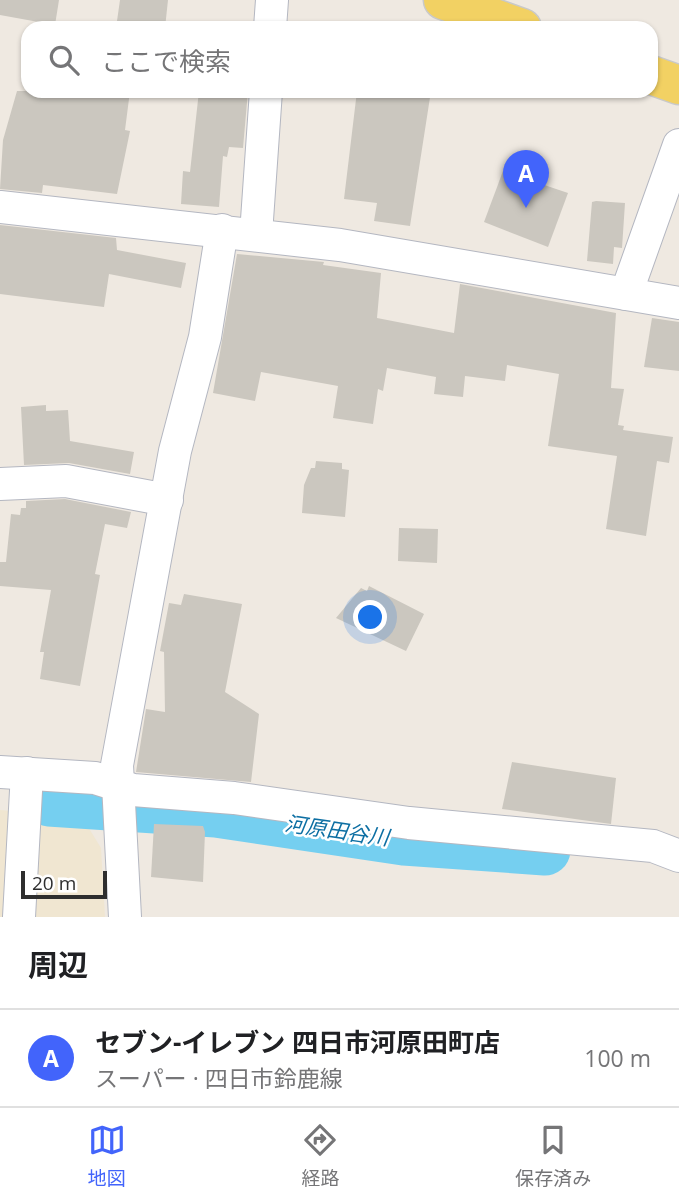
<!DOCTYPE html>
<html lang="ja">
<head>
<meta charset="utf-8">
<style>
  :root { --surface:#fff; --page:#f6f6f6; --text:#202124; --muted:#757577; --line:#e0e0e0; --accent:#4264fb }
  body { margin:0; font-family:"Open Sans","Noto Sans JP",sans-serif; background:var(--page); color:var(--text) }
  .scale { position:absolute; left:21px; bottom:18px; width:86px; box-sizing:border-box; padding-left:7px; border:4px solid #2e2e2e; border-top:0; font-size:19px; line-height:24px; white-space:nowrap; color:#2e2e2e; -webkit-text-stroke:5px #fff; paint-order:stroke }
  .you { position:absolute; left:371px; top:618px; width:24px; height:24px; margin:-18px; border:5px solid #fff; border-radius:50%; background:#1a73e8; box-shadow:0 0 0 10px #1a73e833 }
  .badge { display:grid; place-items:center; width:46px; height:46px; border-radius:50%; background:var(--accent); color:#fff; font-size:23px; font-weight:700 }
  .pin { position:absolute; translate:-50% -58px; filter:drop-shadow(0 2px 4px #0008) }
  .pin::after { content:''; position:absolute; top:37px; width:24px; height:21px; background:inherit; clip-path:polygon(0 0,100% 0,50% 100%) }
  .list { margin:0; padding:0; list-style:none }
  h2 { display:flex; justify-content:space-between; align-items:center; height:91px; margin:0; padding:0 28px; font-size:30px }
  h2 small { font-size:23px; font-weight:400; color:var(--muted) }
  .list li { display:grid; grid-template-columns:46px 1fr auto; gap:21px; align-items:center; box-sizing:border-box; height:98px; padding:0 28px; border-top:2px solid var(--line) }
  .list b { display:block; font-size:26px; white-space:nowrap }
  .list p { margin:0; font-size:23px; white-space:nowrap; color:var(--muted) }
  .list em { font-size:23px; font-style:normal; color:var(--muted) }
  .icon { flex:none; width:38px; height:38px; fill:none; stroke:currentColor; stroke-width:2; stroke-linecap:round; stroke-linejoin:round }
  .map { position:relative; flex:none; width:679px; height:917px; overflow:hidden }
  .search { position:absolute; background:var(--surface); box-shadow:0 2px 5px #0004; left:21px; right:21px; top:21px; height:77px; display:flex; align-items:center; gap:18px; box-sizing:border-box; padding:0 24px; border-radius:21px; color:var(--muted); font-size:26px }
  .sheet { height:189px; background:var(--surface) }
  nav { display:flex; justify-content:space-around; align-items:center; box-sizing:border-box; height:98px; border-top:2px solid var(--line); background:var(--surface); font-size:19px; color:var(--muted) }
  nav a { display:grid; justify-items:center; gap:4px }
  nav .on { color:var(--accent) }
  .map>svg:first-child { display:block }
</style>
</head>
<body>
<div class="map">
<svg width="679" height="917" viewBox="0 0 679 917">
  <rect width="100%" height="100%" fill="#efe9e1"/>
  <path fill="#f0e6d1" d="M 0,810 L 82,817 L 101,848 L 105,917 L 0,917 Z"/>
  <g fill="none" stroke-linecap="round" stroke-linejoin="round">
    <path stroke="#75cff0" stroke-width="51" d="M 49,801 L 216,812 L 404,840 L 545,850"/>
  </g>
  <g fill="#cbc7bf">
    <path d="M 0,0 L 59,0 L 55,25 L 0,15 Z"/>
    <path d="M 120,0 L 168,0 L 165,28 L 116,28 Z"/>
    <path d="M 17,91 L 130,91 L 125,130 L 130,131 L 117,194 L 43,185 L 42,193 L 0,189 L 3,140 Z"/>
    <path d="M 199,91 L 248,91 L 243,148 L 229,147 L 227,157 L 223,156 L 219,207 L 181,204 L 183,171 L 190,172 Z"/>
    <path d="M 357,91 L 398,95 L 399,91 L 431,91 L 410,226 L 374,221 L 377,203 L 344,199 Z"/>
    <path d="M 503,171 L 568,193 L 548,247 L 484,222 Z"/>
    <path d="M 596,201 L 625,203 L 622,248 L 614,247 L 613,264 L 587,261 L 592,202 Z"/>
    <path d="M 0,225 L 116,238 L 117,250 L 186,263 L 181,288 L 109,274 L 104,307 L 0,294 Z"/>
    <path d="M 237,254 L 324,262 L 323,265 L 381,273 L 377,318 L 454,333 L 460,284 L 616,313 L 611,388 L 624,389 L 618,425 L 624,426 L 623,430 L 673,437 L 669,463 L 657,461 L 646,536 L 606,529 L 617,456 L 548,446 L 559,374 L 507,365 L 505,381 L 465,376 L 463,397 L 434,394 L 436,377 L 387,368 L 383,391 L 378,389 L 373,424 L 333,418 L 338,386 L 261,372 L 255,401 L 213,393 Z"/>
    <path d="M 652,318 L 679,322 L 679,371 L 644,367 Z"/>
    <path d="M 46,405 L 46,411 L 68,410 L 70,441 L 134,452 L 130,474 L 69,463 L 24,465 L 21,407 Z"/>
    <path d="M 316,461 L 342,463 L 342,469 L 349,470 L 345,517 L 302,513 L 304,485 L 311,468 L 315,468 Z"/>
    <path d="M 65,499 L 131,512 L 127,528 L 105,524 L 95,574 L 100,575 L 80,686 L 40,679 L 44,652 L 40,652 L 51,590 L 0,586 L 0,562 L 6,562 L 11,514 L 20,515 L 21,508 L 26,508 L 26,501 Z"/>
    <path d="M 399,528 L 438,529 L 437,563 L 398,561 Z"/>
    <path d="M 369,586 L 424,614 L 406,651 L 336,618 L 361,588 L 367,591 Z"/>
    <path d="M 184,594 L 242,604 L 225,692 L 259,714 L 251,782 L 136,772 L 146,709 L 165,712 L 164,652 L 160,651 L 169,603 L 181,605 Z"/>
    <path d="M 512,762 L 616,778 L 611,824 L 502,809 Z"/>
    <path d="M 154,824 L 203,826 L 205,832 L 203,882 L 151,877 Z"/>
  </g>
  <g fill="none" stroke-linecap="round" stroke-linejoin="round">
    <g stroke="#b4b7c1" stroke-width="34">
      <g id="minor">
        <path d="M 270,28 L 272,0"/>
        <path d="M 0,207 L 340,245 L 679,303"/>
        <path d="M 256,234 L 266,91"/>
        <path d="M 626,294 L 679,145"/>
        <path d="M 0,484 L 66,481 L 167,500"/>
        <path d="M 0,772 L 95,778 L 133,790 L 234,798 L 409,823 L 653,846 L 679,856"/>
        <path d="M 19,917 L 27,773"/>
        <path d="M 125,917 L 117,765 L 175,451 L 205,337 L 222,230"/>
      </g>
    </g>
    <g stroke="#c9c9c9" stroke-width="41">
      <g id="major">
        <path d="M 443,0 L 522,28"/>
        <path d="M 651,75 L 679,85"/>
      </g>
    </g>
    <use href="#minor" stroke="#fff" stroke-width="32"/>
    <use href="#major" stroke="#f2d163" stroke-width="38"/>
  </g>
  <g text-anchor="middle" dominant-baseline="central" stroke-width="5" stroke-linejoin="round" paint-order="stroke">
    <g font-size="21" font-style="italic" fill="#0d6fa3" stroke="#fff">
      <text transform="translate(337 830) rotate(8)">河原田谷川</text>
    </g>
  </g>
</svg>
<div class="scale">20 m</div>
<div class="you"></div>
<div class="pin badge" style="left:526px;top:208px">A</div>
<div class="search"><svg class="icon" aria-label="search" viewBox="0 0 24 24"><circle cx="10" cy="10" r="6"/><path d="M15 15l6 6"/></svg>ここで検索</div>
</div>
<section class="sheet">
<h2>周辺<small></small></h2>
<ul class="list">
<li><span class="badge">A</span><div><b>セブン-イレブン 四日市河原田町店</b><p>スーパー · 四日市鈴鹿線</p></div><em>100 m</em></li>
</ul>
</section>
<nav>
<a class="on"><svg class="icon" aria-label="map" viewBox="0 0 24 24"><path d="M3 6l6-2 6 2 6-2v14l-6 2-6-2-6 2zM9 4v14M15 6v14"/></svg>地図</a>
<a><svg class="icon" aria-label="directions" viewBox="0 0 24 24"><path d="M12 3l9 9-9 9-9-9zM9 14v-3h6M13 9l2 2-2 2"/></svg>経路</a>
<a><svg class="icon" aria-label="saved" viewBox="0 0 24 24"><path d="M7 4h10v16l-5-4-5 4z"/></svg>保存済み</a>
</nav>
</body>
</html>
